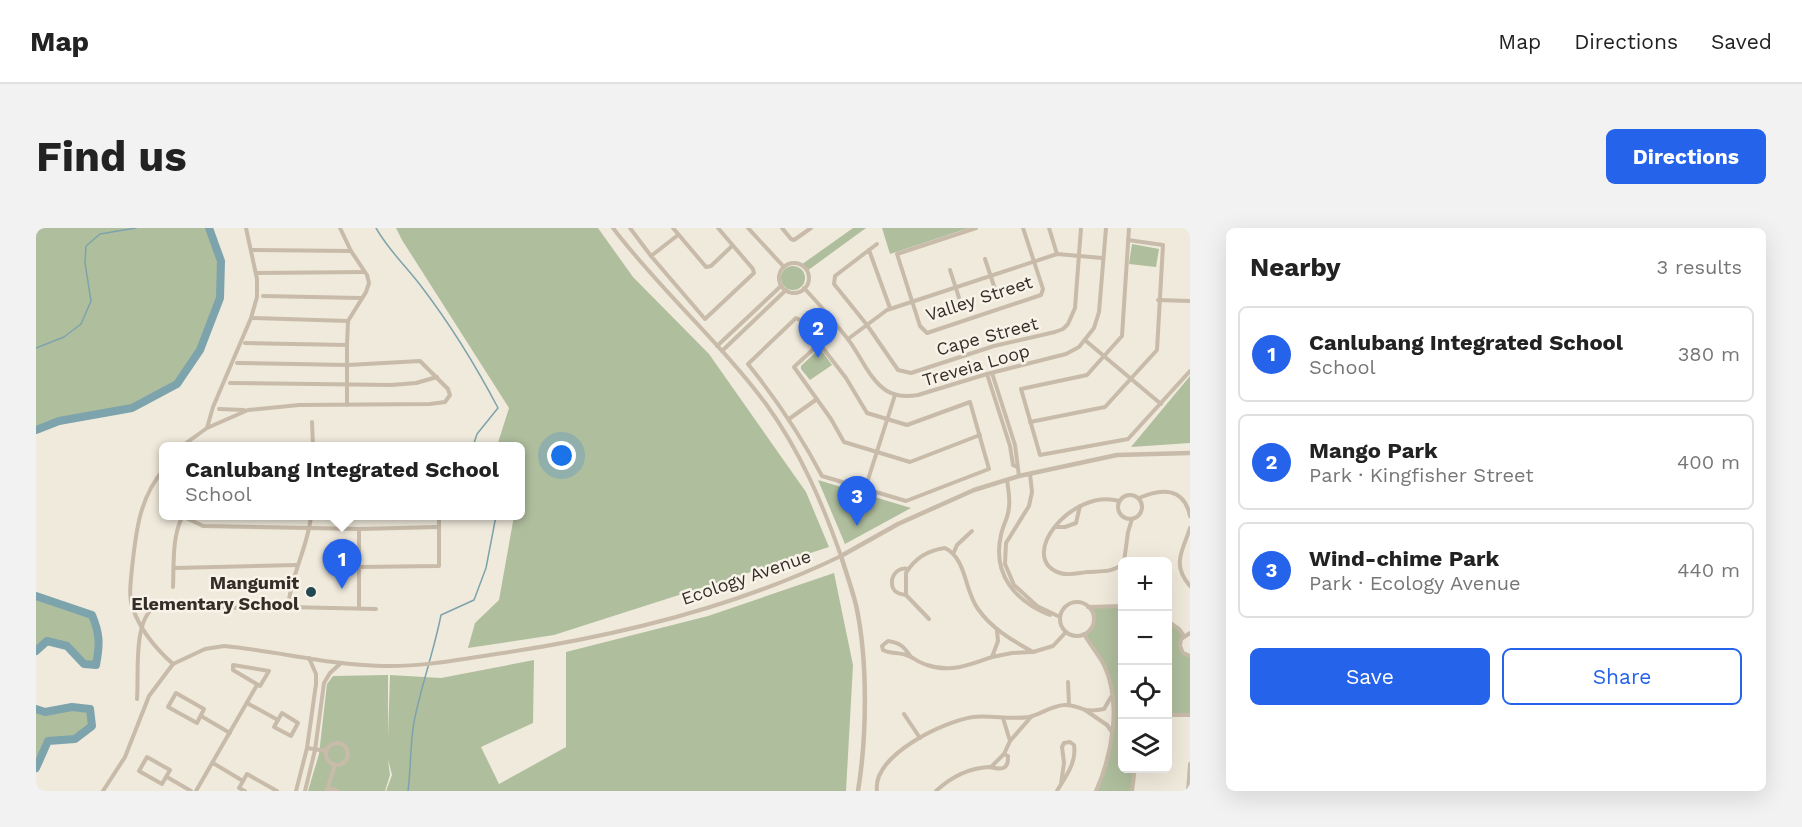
<!DOCTYPE html>
<html lang="en">
<head>
<meta charset="utf-8">
<style>
  :root { --surface:#fff; --page:#f2f2f2; --text:#222; --muted:#767676; --line:#e0e0e0; --accent:#2563eb }
  body { margin:0; font-family:"Work Sans",sans-serif; background:var(--page); color:var(--text) }
  .controls { position:absolute; right:18px; bottom:18px; display:grid; overflow:hidden; border-radius:9px; box-shadow:0 6px 24px #0002 }
  .controls button { width:54px; height:54px; display:grid; place-items:center; padding:0; border:0; border-bottom:2px solid var(--line); background:var(--surface); color:var(--text); font:30px sans-serif }
  .you { position:absolute; left:526px; top:228px; width:21px; height:21px; margin:-15px; border:4px solid #fff; border-radius:50%; background:#1a73e8; box-shadow:0 0 0 9px #1a73e833 }
  .badge { display:grid; place-items:center; width:39px; height:39px; border-radius:50%; background:var(--accent); color:#fff; font-size:20px; font-weight:700 }
  .pin { position:absolute; translate:-50% -50px; filter:drop-shadow(0 2px 3px #0008) }
  .pin::after { content:''; position:absolute; top:32px; width:21px; height:18px; background:inherit; clip-path:polygon(0 0,100% 0,50% 100%) }
  .popup { position:absolute; left:123px; top:214px; width:366px; height:78px; box-sizing:border-box; display:grid; place-content:center; border-radius:9px; background:var(--surface); filter:drop-shadow(0 2px 4px #0005); font-size:20px; white-space:nowrap; color:var(--muted) }
  .popup b { font-size:22px; color:var(--text) }
  .popup::after { content:''; position:absolute; left:50%; top:100%; margin-left:-12px; border:12px solid transparent; border-top-color:var(--surface) }
  .list { margin:0; padding:0; list-style:none }
  h2 { display:flex; justify-content:space-between; align-items:center; height:78px; margin:0; padding:0 24px; font-size:26px }
  h2 small { font-size:20px; font-weight:400; color:var(--muted) }
  .list li { display:grid; grid-template-columns:39px 1fr auto; gap:18px; align-items:center; box-sizing:border-box; height:96px; margin:0 12px 12px; padding:0 12px; border:2px solid var(--line); border-radius:9px }
  .list b { display:block; font-size:22px; white-space:nowrap }
  .list p { margin:0; font-size:20px; white-space:nowrap; color:var(--muted) }
  .list em { font-size:20px; font-style:normal; color:var(--muted) }
  .actions { display:flex; gap:12px; padding:18px 24px }
  .actions a { flex:1; padding:14px 0; border:2px solid var(--accent); border-radius:9px; text-align:center; font-size:21px; color:var(--accent) }
  .actions .main { background:var(--accent); color:#fff }
  .icon { flex:none; width:33px; height:33px; fill:none; stroke:currentColor; stroke-width:2; stroke-linecap:round; stroke-linejoin:round }
  .map { position:relative; flex:none; width:1154px; height:563px; overflow:hidden; border-radius:9px }
  header { display:flex; align-items:center; gap:36px; box-sizing:border-box; height:84px; padding:0 30px; background:var(--surface); border-bottom:2px solid var(--line) }
  header strong { font-size:28px }
  nav { display:flex; gap:33px; margin-inline-start:auto; font-size:21px }
  .intro { display:flex; align-items:center; justify-content:space-between; box-sizing:border-box; height:144px; padding:0 36px }
  h1 { margin:0; font-size:42px }
  .button { padding:15px 27px; border-radius:9px; background:var(--accent); color:#fff; font-size:21px; font-weight:700 }
  main { display:flex; gap:36px; padding:0 36px }
  aside { flex:1; background:var(--surface); border-radius:9px; box-shadow:0 6px 24px #0002 }
  .map>svg:first-child { display:block }
</style>
</head>
<body>
<header>
<strong>Map</strong>
<nav><a>Map</a><a>Directions</a><a>Saved</a></nav>
</header>
<div class="intro"><h1>Find us</h1><a class="button">Directions</a></div>
<main>
<div class="map">
<svg width="1154" height="563" viewBox="0 0 1154 563">
  <rect width="100%" height="100%" fill="#f0eadc"/>
  <g fill="#afbe9d">
    <path d="M 0,0 L 173,0 L 185,33 L 184,70 L 164,122 L 141,156 L 96,180 L 23,193 L 0,202 Z"/>
    <path d="M 360,0 L 562,0 L 597,49 L 673,126 L 770,264 L 793,319 L 518,407 L 432,420 L 439,395 L 463,372 L 478,288 L 484,288 L 484,218 L 461,218 L 473,180 L 366,12 Z"/>
    <path d="M 817,0 L 830,0 L 771,43 L 765,37 Z"/>
    <path d="M 846,0 L 933,0 L 854,26 Z"/>
    <path d="M 1096,16 L 1123,21 L 1120,39 L 1093,36 Z"/>
    <circle cx="757" cy="50" r="12"/>
    <path d="M 782,122 L 786,123 L 796,137 L 774,152 L 765,141 L 765,138 Z"/>
    <path d="M 1154,148 L 1154,215 L 1095,219 Z"/>
    <path d="M 782,252 L 875,280 L 809,316 Z"/>
    <path d="M 798,345 L 817,437 L 810,563 L 350,563 L 356,547 L 352,531 L 354,547 L 349,563 L 272,563 L 283,526 L 291,456 L 297,448 L 352,447 L 352,509 L 354,447 L 405,450 L 498,432 L 497,495 L 445,519 L 463,556 L 530,519 L 530,424 L 672,388 Z"/>
    <path d="M 0,368 L 56,387 C 64,406 64,416 60,437 L 48,436 L 31,418 L 11,413 L 0,423 Z"/>
    <path d="M 1086,378 L 1086,540 L 1099,541 L 1096,563 L 1060,563 L 1071,534 L 1077,493 L 1075,465 L 1068,435 L 1048,406 C 1058,399 1060,389 1052,379 Z"/>
    <path d="M 1132,393 L 1148,408 L 1145,411 L 1145,422 L 1154,428 L 1154,487 L 1132,487 Z"/>
    <path d="M 36,479 L 54,481 L 56,498 L 39,511 L 12,513 L 0,540 L 0,481 L 9,484 Z"/>
  </g>
  <g fill="none" stroke-linecap="round" stroke-linejoin="round">
    <g stroke="#7da3ac" stroke-width="1.5">
      <path d="M 340,0 C 354,24 369,37 385,58 C 414,96 440,138 462,180 L 441,206 L 437,218"/>
      <path d="M 0,120 L 28,109 L 45,96 L 55,73 L 49,35 L 50,18 L 64,6 L 100,0"/>
      <path d="M 372,563 C 375,540 374,516 378,494 C 385,458 398,423 405,387 L 438,372 L 450,340 L 460,288"/>
    </g>
    <g stroke="#7da3ac" stroke-width="8">
      <path d="M 0,202 L 23,193 L 96,180 L 141,156 L 164,122 L 184,70 L 185,33 L 173,0"/>
      <path d="M 0,368 L 56,387 C 64,406 64,416 60,437 L 48,436 L 31,418 L 11,413 L 0,423"/>
      <path d="M 0,481 L 9,484 L 36,479 L 54,481 L 56,498 L 39,511 L 12,513 L 0,540"/>
    </g>
    <g stroke="#c8bba9" stroke-width="4">
      <path d="M 304,0 L 315,23 L 331,47 L 333,55 L 330,64 L 312,93 L 311,117"/>
      <path d="M 594,0 L 615,28 L 669,91 L 718,45 L 717,41 L 682,0"/>
      <path d="M 637,0 L 670,39 L 675,38 L 696,18"/>
      <path d="M 712,0 L 748,39"/>
      <path d="M 746,0 L 755,11 L 758,12 L 775,0"/>
      <path d="M 940,0 L 861,26 L 884,98 L 891,105 L 1005,67 L 1007,61 L 987,0"/>
      <path d="M 1013,0 L 1021,26"/>
      <path d="M 1093,0 L 1086,108 L 1051,147 L 985,161 L 1004,227 L 1092,211 L 1154,143"/>
      <path d="M 215,22 L 315,23"/>
      <path d="M 833,22 L 841,16"/>
      <path d="M 615,28 L 642,7"/>
      <path d="M 949,31 L 962,70"/>
      <circle cx="758" cy="50" r="15"/>
      <path d="M 914,42 L 927,82"/>
      <path d="M 220,45 L 328,44"/>
      <path d="M 768,60 C 783,76 798,93 811,110 C 824,126 833,152 851,163 C 861,169 871,169 882,167 L 951,146 L 1030,126 L 1043,119 L 1058,100 L 1063,84 L 1070,0"/>
      <path d="M 227,68 L 325,70"/>
      <path d="M 1122,72 L 1154,73"/>
      <path d="M 854,80 L 833,22 L 799,48 L 798,56 L 831,97 L 862,142 L 875,145 L 958,118 L 1019,104 L 1027,101 L 1032,96 L 1039,80 L 1045,0"/>
      <path d="M 215,90 L 312,93"/>
      <path d="M 760,90 L 766,93 L 810,150 L 831,185 L 871,197 L 934,174 L 953,241 L 870,273 L 786,248 C 765,208 740,171 712,136 Z"/>
      <path d="M 812,111 L 851,82 L 1021,26 L 1066,30"/>
      <path d="M 1050,113 L 1125,176"/>
      <path d="M 209,115 L 311,117 L 311,177"/>
      <path d="M 784,115 L 758,139 L 795,191 L 808,214 L 874,234 L 944,207"/>
      <path d="M 681,118 L 745,58"/>
      <path d="M 686,123 L 750,62"/>
      <path d="M 956,145 L 979,217 L 983,248"/>
      <path d="M 951,146 L 974,218 L 977,237 L 981,239"/>
      <path d="M 194,155 L 355,157 L 380,155 L 401,149"/>
      <path d="M 183,181 L 208,182"/>
      <path d="M 753,191 L 781,171"/>
      <path d="M 276,194 L 277,218"/>
      <path d="M 994,194 L 1069,179 L 1121,122 L 1127,17 L 1092,12"/>
      <path d="M 171,200 L 177,179 L 215,90 L 221,69 L 221,51 L 210,0"/>
      <path d="M 146,218 L 171,200 L 212,182 L 263,177 L 394,176 L 409,174 L 414,167 L 412,161 L 384,133 L 312,137 L 201,135"/>
      <path d="M 128,241 C 103,270 100,304 96,340 C 95,353 92,368 97,381 C 105,403 120,421 137,436 L 169,421 L 188,418 C 241,423 293,437 346,438 C 384,439 422,432 460,426 C 577,409 698,380 805,328 C 786,274 764,223 730,176 C 684,114 624,62 577,0"/>
      <path d="M 994,246 L 996,264 L 993,278 L 970,315 L 969,336 L 978,357 L 1001,378 L 1024,389"/>
      <path d="M 971,252 C 973,266 975,276 971,289 C 969,295 966,301 965,307 C 956,346 979,373 1014,387"/>
      <path d="M 829,261 L 859,167"/>
      <circle cx="1094" cy="279" r="12"/>
      <path d="M 1103,270 C 1125,260 1148,259 1154,288"/>
      <path d="M 1083,273 C 1035,260 980,330 1024,345 C 1033,348 1042,345 1051,344 C 1064,343 1076,345 1086,336"/>
      <path d="M 146,288 L 167,298 L 323,301 L 403,299"/>
      <path d="M 1020,299 L 1029,299 L 1040,295 L 1044,278"/>
      <path d="M 1154,300 C 1147,322 1135,336 1154,358"/>
      <path d="M 918,324 L 921,317 L 936,303"/>
      <path d="M 1088,334 L 1092,304 L 1096,291"/>
      <path d="M 323,339 L 403,338 L 403,288"/>
      <path d="M 138,340 L 261,337"/>
      <path d="M 137,359 C 138,335 136,310 146,289"/>
      <path d="M 870,367 C 860,366 855,362 856,352 C 858,344 864,339 872,341"/>
      <circle cx="1041" cy="391" r="17"/>
      <path d="M 252,379 C 255,346 272,319 275,288"/>
      <path d="M 1052,379 L 1086,378"/>
      <path d="M 323,380 L 323,301"/>
      <path d="M 893,391 L 870,367 L 870,345 C 879,330 893,322 909,320 C 931,331 928,362 942,381 C 956,401 976,412 997,424 L 1017,418 L 1030,404"/>
      <path d="M 1132,393 L 1143,401 L 1148,408"/>
      <path d="M 961,403 L 962,413 L 956,429 L 976,425 L 996,424"/>
      <path d="M 1154,405 L 1145,411 L 1144,418 L 1147,425 L 1154,428"/>
      <path d="M 1048,406 C 1053,415 1064,429 1068,437 C 1086,474 1076,527 1060,563"/>
      <path d="M 875,429 C 868,419 865,415 852,413 L 846,418 L 847,422 C 854,426 862,424 870,427 C 877,429 883,435 891,437 C 914,445 934,437 956,429"/>
      <path d="M 197,437 L 233,443 L 224,458 L 197,442 Z"/>
      <path d="M 1032,454 L 1033,477"/>
      <path d="M 140,465 L 168,481 L 161,495 L 132,479 Z"/>
      <path d="M 101,471 C 103,447 97,396 117,380 L 137,381 L 252,379 L 340,381"/>
      <path d="M 211,475 L 242,492"/>
      <path d="M 1049,482 L 1071,497 L 1076,504"/>
      <path d="M 246,485 L 262,495 L 255,508 L 238,499 Z"/>
      <path d="M 868,486 L 884,510"/>
      <path d="M 1132,487 L 1154,487"/>
      <path d="M 165,488 L 194,505"/>
      <path d="M 967,490 L 974,513"/>
      <circle cx="301" cy="526" r="11"/>
      <path d="M 271,520 L 290,523"/>
      <path d="M 111,529 L 134,542 L 126,556 L 103,543 Z"/>
      <path d="M 177,535 L 207,553"/>
      <path d="M 955,539 L 968,526 L 974,513 L 995,489"/>
      <path d="M 131,549 L 155,563"/>
      <path d="M 291,562 L 299,537"/>
      <path d="M 291,562 L 296,561 L 302,563"/>
      <path d="M 67,563 L 89,529 L 113,468 L 137,436"/>
      <path d="M 160,563 L 221,457"/>
      <path d="M 209,563 L 203,560 L 211,546 L 241,563"/>
      <path d="M 260,563 L 271,520 L 280,456 L 280,446 L 273,430"/>
      <path d="M 269,563 L 279,522 L 288,455 L 294,445 L 305,435"/>
      <path d="M 841,563 C 836,527 909,493 937,489 C 956,487 974,492 993,489 C 1005,486 1015,478 1028,477 C 1037,476 1042,480 1050,482 C 1056,483 1063,482 1068,481 L 1075,469"/>
      <path d="M 900,563 C 914,550 933,540 953,539 C 957,539 962,542 967,540 C 972,538 972,533 972,528 L 968,526"/>
      <path d="M 1021,563 C 1029,549 1041,535 1038,517 L 1034,514 L 1028,515 L 1026,519 L 1028,535 L 1025,556"/>
      <path d="M 1096,563 L 1099,540"/>
      <path d="M 1152,563 L 1154,536"/>
    </g>
    <path stroke="#c8bba9" stroke-width="4.5" d="M 822,563 C 831,508 832,432 820,377 C 816,361 810,344 805,328 L 862,296 L 938,262 L 983,248 L 1081,227 L 1154,225"/>
  </g>
  <circle fill="#214954" stroke="#f8f3e9" stroke-width="2" cx="275" cy="364" r="6"/>
  <g text-anchor="middle" dominant-baseline="central" stroke-width="5" stroke-linejoin="round" paint-order="stroke">
    <g font-size="18" fill="#352e28" stroke="#f8f3e9">
      <text transform="translate(943 70) rotate(-18)">Valley Street</text>
      <text transform="translate(951 108) rotate(-15)">Cape Street</text>
      <text transform="translate(940 137) rotate(-16)">Treveia Loop</text>
      <text transform="translate(710 349) rotate(-19)">Ecology Avenue</text>
    </g>
    <g font-size="18" font-weight="bold" fill="#352e28" stroke="#f8f3e9" text-anchor="end">
      <text x="263" y="354">Mangumit<tspan x="263" dy="21">Elementary School</tspan></text>
    </g>
  </g>
</svg>
<div class="controls">
<button>+</button>
<button>−</button>
<button><svg class="icon" aria-label="locate" viewBox="0 0 24 24"><circle cx="12" cy="12" r="6"/><path d="M12 2v4M12 18v4M2 12h4M18 12h4"/></svg></button>
<button><svg class="icon" aria-label="layers" viewBox="0 0 24 24"><path d="M12 4l9 5-9 5-9-5zM3 14l9 5 9-5"/></svg></button>
</div>
<div class="you"></div>
<div class="pin badge" style="left:306px;top:361px">1</div>
<div class="popup"><b>Canlubang Integrated School</b>School</div>
<div class="pin badge" style="left:782px;top:130px">2</div>
<div class="pin badge" style="left:821px;top:298px">3</div>
</div>
<aside>
<h2>Nearby<small>3 results</small></h2>
<ul class="list">
<li><span class="badge">1</span><div><b>Canlubang Integrated School</b><p>School</p></div><em>380 m</em></li>
<li><span class="badge">2</span><div><b>Mango Park</b><p>Park · Kingfisher Street</p></div><em>400 m</em></li>
<li><span class="badge">3</span><div><b>Wind-chime Park</b><p>Park · Ecology Avenue</p></div><em>440 m</em></li>
</ul>
<div class="actions"><a class="main">Save</a><a>Share</a></div>
</aside>
</main>
</body>
</html>
